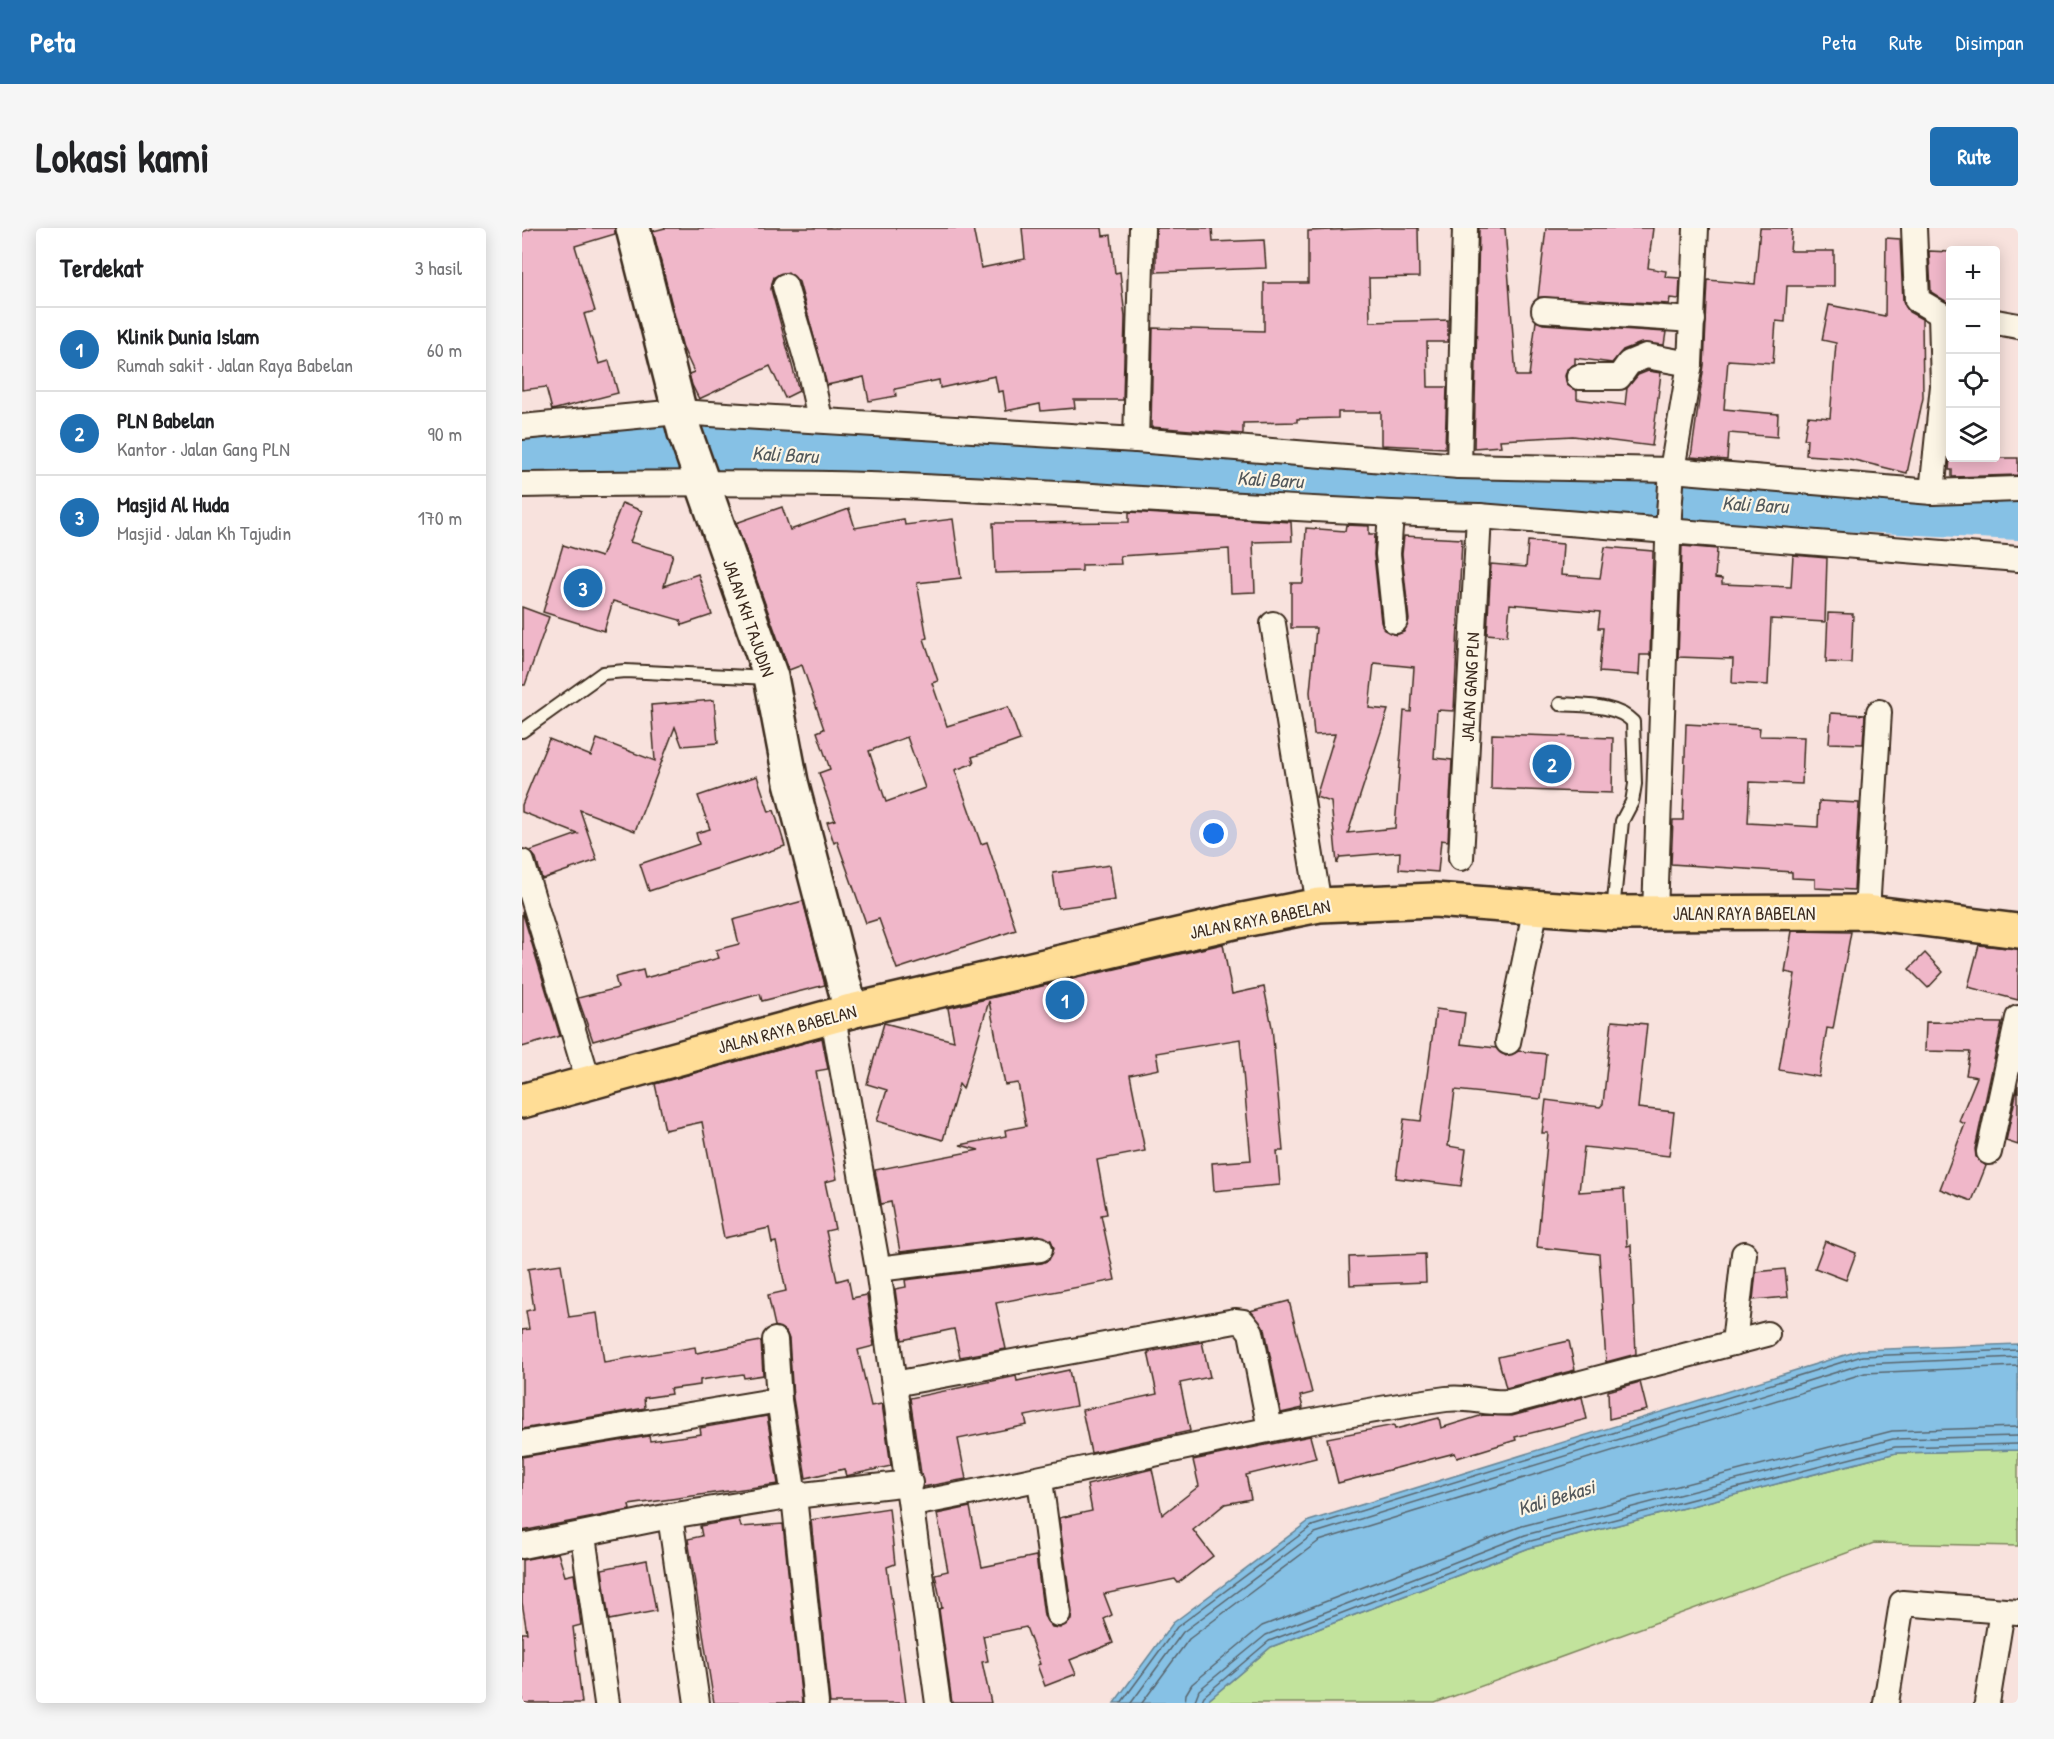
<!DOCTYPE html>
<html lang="id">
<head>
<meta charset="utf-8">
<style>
  :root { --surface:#fff; --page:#f6f6f6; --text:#202124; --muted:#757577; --line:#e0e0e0; --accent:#1f6fb2 }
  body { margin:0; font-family:"Patrick Hand",sans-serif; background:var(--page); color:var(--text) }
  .controls { position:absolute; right:18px; top:18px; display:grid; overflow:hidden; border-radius:6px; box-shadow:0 3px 15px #0003 }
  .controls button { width:54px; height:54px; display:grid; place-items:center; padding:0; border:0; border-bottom:2px solid var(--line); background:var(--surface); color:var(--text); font:30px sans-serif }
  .you { position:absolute; left:692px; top:606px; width:21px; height:21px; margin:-15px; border:4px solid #fff; border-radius:50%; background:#1a73e8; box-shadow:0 0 0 9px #1a73e833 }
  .badge { display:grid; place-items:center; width:39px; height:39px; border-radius:50%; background:var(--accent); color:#fff; font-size:20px; font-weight:700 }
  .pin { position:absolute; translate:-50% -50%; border:3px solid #fff; box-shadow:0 2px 6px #0006 }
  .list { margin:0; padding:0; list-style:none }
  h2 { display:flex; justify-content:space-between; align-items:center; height:78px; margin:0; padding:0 24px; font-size:26px }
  h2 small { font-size:20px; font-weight:400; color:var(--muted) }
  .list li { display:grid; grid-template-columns:39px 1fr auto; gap:18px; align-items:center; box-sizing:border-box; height:84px; padding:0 24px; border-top:2px solid var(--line) }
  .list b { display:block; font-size:22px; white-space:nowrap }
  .list p { margin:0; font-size:20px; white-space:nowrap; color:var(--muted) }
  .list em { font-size:20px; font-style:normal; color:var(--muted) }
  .icon { flex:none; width:33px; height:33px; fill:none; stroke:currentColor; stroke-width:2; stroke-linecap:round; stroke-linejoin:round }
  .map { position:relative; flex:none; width:1496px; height:1475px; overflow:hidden; border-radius:6px }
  header { display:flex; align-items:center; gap:36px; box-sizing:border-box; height:84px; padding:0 30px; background:var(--accent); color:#fff }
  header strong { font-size:28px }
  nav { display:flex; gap:33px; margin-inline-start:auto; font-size:21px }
  .intro { display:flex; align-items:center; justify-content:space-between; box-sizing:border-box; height:144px; padding:0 36px }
  h1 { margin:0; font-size:42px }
  .button { padding:15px 27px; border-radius:6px; background:var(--accent); color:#fff; font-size:21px; font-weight:700 }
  main { display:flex; gap:36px; padding:0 36px }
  aside { flex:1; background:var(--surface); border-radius:6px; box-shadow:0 3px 15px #0003 }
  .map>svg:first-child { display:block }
</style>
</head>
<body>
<header>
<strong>Peta</strong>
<nav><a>Peta</a><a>Rute</a><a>Disimpan</a></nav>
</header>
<div class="intro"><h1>Lokasi kami</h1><a class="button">Rute</a></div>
<main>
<aside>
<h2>Terdekat<small>3 hasil</small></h2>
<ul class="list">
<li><span class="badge">1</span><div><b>Klinik Dunia Islam</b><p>Rumah sakit · Jalan Raya Babelan</p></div><em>60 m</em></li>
<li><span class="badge">2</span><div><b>PLN Babelan</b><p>Kantor · Jalan Gang PLN</p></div><em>90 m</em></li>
<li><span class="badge">3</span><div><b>Masjid Al Huda</b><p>Masjid · Jalan Kh Tajudin</p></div><em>170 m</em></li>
</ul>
</aside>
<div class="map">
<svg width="1496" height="1475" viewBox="0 0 1496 1475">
  <rect width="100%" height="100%" fill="#f8e2dd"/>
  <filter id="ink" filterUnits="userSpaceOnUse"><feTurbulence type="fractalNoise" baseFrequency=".0167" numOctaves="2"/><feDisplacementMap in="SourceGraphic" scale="12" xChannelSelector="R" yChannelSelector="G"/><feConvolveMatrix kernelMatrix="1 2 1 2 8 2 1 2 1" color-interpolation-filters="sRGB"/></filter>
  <g filter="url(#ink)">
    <path fill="#c2e39c" stroke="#7e865d" stroke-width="1.5" d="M 1496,1222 L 1496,1318 L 1352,1315 L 913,1475 L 683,1475 L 749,1419 L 1007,1320 L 1374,1225 Z"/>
    <path fill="#86c1e5" stroke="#688595" stroke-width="1.5" d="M 1496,1116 L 1496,1222 L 1374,1225 L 1007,1320 L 749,1419 L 683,1475 L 592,1475 L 651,1395 L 787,1293 L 1339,1122 Z"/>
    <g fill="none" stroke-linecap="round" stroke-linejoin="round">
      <g stroke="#59666e" stroke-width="1.5">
        <path d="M 599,1475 L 655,1399 L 790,1298 L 1340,1128 L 1496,1122"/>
        <path d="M 609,1475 L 661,1404 L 793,1305 L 1341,1136 L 1496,1129"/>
        <path d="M 620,1475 L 667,1411 L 797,1313 L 1343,1145 L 1496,1138"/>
        <path d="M 663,1475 L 664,1466 L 670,1456 L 740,1398 L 1000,1298 L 1370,1203 L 1496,1199"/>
        <path d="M 672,1475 L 677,1462 L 744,1407 L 1003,1307 L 1371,1211 L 1496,1208"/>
        <path d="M 679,1475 L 682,1468 L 747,1413 L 1005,1314 L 1373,1219 L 1496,1216"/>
      </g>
      <path stroke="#86c1e5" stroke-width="46" d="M 0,228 L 117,219 L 1496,289"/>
    </g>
    <g fill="#f0b7c9" stroke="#3b2a1e" stroke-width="1.5" fill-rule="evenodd">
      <path d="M 12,0 L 93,0 L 93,6 L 53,18 L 73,83 L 62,86 L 77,136 L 87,133 L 96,165 L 30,182 L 24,159 L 0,162 L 0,4 Z"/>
      <path d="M 143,0 L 451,0 L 459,40 L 503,31 L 500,0 L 580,0 L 581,8 L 589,7 L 593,45 L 598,44 L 603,89 L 601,172 L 552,172 L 553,180 L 519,183 L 518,176 L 484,183 L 481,163 L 476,164 L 473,148 L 418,160 L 417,152 L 373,161 L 374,168 L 347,173 L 342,149 L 305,157 L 277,54 L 266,44 L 252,49 L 249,61 L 277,163 L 263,170 L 248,138 L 177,171 L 170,157 L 167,146 L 172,144 L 161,120 L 131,3 Z"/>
      <path d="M 634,0 L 690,0 L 691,14 L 742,12 L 744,40 L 634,44 Z"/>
      <path d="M 858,0 L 896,0 L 897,49 L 847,50 L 848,94 L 926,92 L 926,114 L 905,114 L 906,159 L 925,159 L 923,220 L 859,217 L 859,184 L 816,184 L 816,190 L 775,191 L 775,194 L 721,195 L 721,206 L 629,199 L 631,100 L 742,103 L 742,55 L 786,55 L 786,3 Z"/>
      <path d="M 957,0 L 983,0 L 994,148 L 1007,148 L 1014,93 L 1021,96 L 1144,104 L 1142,117 L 1119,115 L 1101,122 L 1090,135 L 1053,130 L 1053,136 L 1045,141 L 1043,148 L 1045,157 L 1055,163 L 1055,171 L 1103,177 L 1105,160 L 1116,147 L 1126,143 L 1139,145 L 1130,218 L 1051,208 L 978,212 L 979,218 L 952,220 Z"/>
      <path d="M 1024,0 L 1131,0 L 1126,40 L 1144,43 L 1143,49 L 1158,50 L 1157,71 L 1148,70 L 1147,76 L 1016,69 Z"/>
      <path d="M 1238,0 L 1270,0 L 1268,23 L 1312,23 L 1312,58 L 1265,58 L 1263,94 L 1254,93 L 1251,135 L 1206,132 L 1202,181 L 1256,186 L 1255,209 L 1207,205 L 1205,232 L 1169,229 L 1182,137 L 1186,52 L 1233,56 Z"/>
      <path d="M 1364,10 L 1378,11 L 1381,73 L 1387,84 L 1400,91 L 1401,170 L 1385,245 L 1324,230 L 1284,227 L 1285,211 L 1282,211 L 1286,188 L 1308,190 L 1314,115 L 1300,112 L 1307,77 L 1363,88 Z"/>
      <path d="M 1407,23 L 1428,24 L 1428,76 L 1409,64 Z"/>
      <path d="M 1428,230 L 1496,230 L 1496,247 L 1430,249 L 1430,242 L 1427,242 Z"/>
      <path d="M 100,275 L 120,283 L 108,314 L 151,326 L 142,358 L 176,346 L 190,387 L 160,397 L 158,392 L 91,373 L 82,403 L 21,384 L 41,317 L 79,329 Z"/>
      <path d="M 260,279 L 268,302 L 327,281 L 333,300 L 382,291 L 383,297 L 431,291 L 439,350 L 395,355 L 405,410 L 402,411 L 416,453 L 410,455 L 425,498 L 486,479 L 498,512 L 450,529 L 452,535 L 433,542 L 459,616 L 465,614 L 494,702 L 375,741 L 357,691 L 344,695 L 315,613 L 312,615 L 305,594 L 313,592 L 297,545 L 308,541 L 295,504 L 302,501 L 280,437 L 267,442 L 214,295 ZM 385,509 L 403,560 L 364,574 L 347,523 Z"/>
      <path d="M 607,284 L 769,294 L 770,313 L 731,314 L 733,364 L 709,365 L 707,321 L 598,328 L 599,336 L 560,337 L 560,343 L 473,345 L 471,295 L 607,294 Z"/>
      <path d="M 824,297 L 847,298 L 847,306 L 853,306 L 852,327 L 859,394 L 862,402 L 874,407 L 882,404 L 887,392 L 880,326 L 882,308 L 940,311 L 932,483 L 915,482 L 912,530 L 930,532 L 926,613 L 919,612 L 916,644 L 877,641 L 878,624 L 818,629 L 815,636 L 809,574 L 794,569 L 813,506 L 792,507 L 788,464 L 794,400 L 769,400 L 769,355 L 781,355 L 784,300 L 823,303 ZM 852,435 L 892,439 L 889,484 L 882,483 L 873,600 L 826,605 L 866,482 L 847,480 Z"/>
      <path d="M 1006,313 L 1041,316 L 1039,347 L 1078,350 L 1083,319 L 1131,323 L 1128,427 L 1118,427 L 1117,447 L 1077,444 L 1081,400 L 1076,400 L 1078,384 L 988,376 L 985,408 L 965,406 L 969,336 L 1004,339 Z"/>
      <path d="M 1160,318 L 1195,321 L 1193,350 L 1200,351 L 1200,356 L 1269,359 L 1271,327 L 1305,330 L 1303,394 L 1249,391 L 1246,457 L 1210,455 L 1211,431 L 1156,429 Z"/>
      <path d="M 0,379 L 27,389 L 3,457 L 0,457 Z"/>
      <path d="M 1306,385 L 1331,386 L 1329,435 L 1304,434 Z"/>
      <path d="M 192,472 L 196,515 L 160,518 L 153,499 L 113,603 L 58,582 L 75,632 L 20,651 L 14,630 L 8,623 L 56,606 L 0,584 L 0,577 L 27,511 L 69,528 L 75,511 L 133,533 L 129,477 Z"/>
      <path d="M 1309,485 L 1343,487 L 1341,516 L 1307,515 Z"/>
      <path d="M 1164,496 L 1238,500 L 1237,508 L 1282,509 L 1280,556 L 1228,554 L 1226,595 L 1296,599 L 1297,573 L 1337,575 L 1332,662 L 1293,660 L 1293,651 L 1270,650 L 1270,644 L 1149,636 L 1151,592 L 1161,592 Z"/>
      <path d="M 970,506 L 1091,510 L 1090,565 L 969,561 Z"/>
      <path d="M 235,548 L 247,584 L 252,582 L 263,618 L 127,663 L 118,636 L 177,616 L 174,605 L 188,601 L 176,568 Z"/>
      <path d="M 588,637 L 593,672 L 536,680 L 531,645 Z"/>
      <path d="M 281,673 L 303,757 L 240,773 L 238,766 L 71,813 L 56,770 L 96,760 L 93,749 L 121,742 L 123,750 L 197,730 L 194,722 L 217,716 L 211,692 Z"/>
      <path d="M 0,683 L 38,808 L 0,819 Z"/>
      <path d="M 1270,703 L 1329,704 L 1311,801 L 1305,800 L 1297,849 L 1257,842 L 1273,746 L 1263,744 Z"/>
      <path d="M 701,716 L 710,766 L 742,759 L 750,799 L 761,923 L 755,923 L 758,957 L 692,963 L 690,935 L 729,932 L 718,811 L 634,825 L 637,841 L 608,847 L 623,923 L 575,932 L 585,986 L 579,987 L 593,1052 L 474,1075 L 484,1121 L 438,1129 L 432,1101 L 380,1112 L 373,1061 L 384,1059 L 383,1052 L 520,1035 L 527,1032 L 532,1020 L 529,1012 L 516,1007 L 378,1024 L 369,974 L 359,976 L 353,942 L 457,922 L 438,917 L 484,908 L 483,902 L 504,898 L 496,855 L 483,857 L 467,773 L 441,861 L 437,856 L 421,912 L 355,893 L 365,862 L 345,856 L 362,795 L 432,813 L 426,780 Z"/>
      <path d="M 1457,717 L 1496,721 L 1496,772 L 1446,759 Z"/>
      <path d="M 1403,725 L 1421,744 L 1406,760 L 1387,741 Z"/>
      <path d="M 914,781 L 943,785 L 939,816 L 974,820 L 984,828 L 997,823 L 1024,826 L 1019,871 L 933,862 L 926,918 L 944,921 L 939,958 L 874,950 L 882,891 L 899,893 Z"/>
      <path d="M 1090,793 L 1125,796 L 1116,880 L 1152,884 L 1147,928 L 1062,919 L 1057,964 L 1102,961 L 1105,1018 L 1109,1017 L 1114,1126 L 1084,1134 L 1077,1026 L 1015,1019 L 1026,905 L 1020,905 L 1024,872 L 1078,879 L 1081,876 Z"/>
      <path d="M 1404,794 L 1480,795 L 1453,921 L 1454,929 L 1464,938 L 1450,973 L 1418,961 L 1443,896 L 1437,893 L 1455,849 L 1444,847 L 1448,824 L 1403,823 Z"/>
      <path d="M 300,810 L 306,841 L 294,843 L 315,951 L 303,954 L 313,1001 L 304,1003 L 315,1053 L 326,1050 L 330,1070 L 345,1067 L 352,1118 L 336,1122 L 349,1178 L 360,1176 L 369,1238 L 324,1248 L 322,1241 L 284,1250 L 271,1170 L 267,1111 L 264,1104 L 253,1098 L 246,1067 L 264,1063 L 254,1014 L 250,1015 L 247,1000 L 202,1010 L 180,894 L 143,902 L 133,856 Z"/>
      <path d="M 1496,857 L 1496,917 L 1484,913 Z"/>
      <path d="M 1303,1013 L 1334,1025 L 1324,1052 L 1293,1040 Z"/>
      <path d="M 903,1026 L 904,1054 L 828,1057 L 827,1029 Z"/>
      <path d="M 39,1036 L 47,1089 L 75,1085 L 82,1134 L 173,1119 L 174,1125 L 239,1113 L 241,1147 L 222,1150 L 221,1146 L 178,1152 L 178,1157 L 148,1161 L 149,1166 L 122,1170 L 123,1180 L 0,1201 L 0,1102 L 7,1101 L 4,1083 L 12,1081 L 6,1041 Z"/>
      <path d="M 1263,1041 L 1266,1069 L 1231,1072 L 1234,1044 Z"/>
      <path d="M 767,1073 L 790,1165 L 778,1168 L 781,1180 L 759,1185 L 743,1101 L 728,1083 Z"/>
      <path d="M 1047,1113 L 1053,1142 L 984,1160 L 976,1129 Z"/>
      <path d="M 680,1114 L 688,1149 L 658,1155 L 668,1203 L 569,1225 L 560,1182 L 635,1166 L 626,1124 Z"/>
      <path d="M 547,1142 L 554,1178 L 503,1188 L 505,1197 L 436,1211 L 444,1251 L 401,1259 L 388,1170 L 490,1149 L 494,1148 L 495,1153 Z"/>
      <path d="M 1118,1154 L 1125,1182 L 1087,1191 L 1086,1163 Z"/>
      <path d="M 1060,1169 L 1065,1191 L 993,1209 L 994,1212 L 935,1230 L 933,1225 L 816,1255 L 805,1210 L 872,1197 L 873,1201 L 917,1190 L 919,1200 L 961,1187 L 990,1188 Z"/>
      <path d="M 245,1188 L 256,1256 L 107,1277 L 108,1282 L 0,1303 L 0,1229 L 127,1208 L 128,1213 L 179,1206 L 178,1200 Z"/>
      <path d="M 788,1208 L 794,1230 L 724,1247 L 729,1271 L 703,1276 L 671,1302 L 691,1328 L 656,1355 L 653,1351 L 582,1366 L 590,1387 L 582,1391 L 591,1415 L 548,1432 L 554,1446 L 523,1458 L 515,1437 L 518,1436 L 504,1399 L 461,1408 L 466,1433 L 460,1434 L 469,1475 L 430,1475 L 417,1381 L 420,1380 L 413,1346 L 426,1343 L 415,1286 L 448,1279 L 460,1339 L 514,1328 L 522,1388 L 530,1399 L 538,1400 L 549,1392 L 550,1384 L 537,1290 L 570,1283 L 565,1257 L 630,1241 L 640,1287 L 677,1258 L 671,1232 Z"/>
      <path d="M 367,1280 L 373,1336 L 365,1339 L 384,1475 L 308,1475 L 289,1292 Z"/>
      <path d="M 217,1291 L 219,1299 L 261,1296 L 280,1475 L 192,1475 L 166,1311 L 180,1308 L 178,1298 Z"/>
      <path d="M 36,1325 L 43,1348 L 52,1346 L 59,1397 L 51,1399 L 60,1475 L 0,1475 L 0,1405 L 5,1405 L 0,1374 L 0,1332 Z"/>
      <path d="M 125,1332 L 134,1383 L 87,1392 L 80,1341 Z"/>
    </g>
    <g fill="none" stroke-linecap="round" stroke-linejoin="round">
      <g stroke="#3b2a1e" stroke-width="16">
        <g id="lane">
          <path d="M 1038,476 C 1062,478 1094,476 1111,494 L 1113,556 L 1110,574 L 1100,593 L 1091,683"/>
          <path d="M 0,503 L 81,445 L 103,443 L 247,450"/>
        </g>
      </g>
      <g stroke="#3b2a1e" stroke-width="28">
        <g id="street">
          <path d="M 1392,0 L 1395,72 L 1419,86 L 1421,158 L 1410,264"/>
          <path d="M 263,58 L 287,140 L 298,191"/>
          <path d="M 1022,82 L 1171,92"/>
          <path d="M 1474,94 L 1496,98"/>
          <path d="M 1057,149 L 1097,149 L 1107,135 L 1124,128 L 1168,136"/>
          <path d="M 0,199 L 156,184 L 614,212 L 937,238 L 1150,242 L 1410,264 L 1496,261"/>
          <path d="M 614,212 L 620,0"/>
          <path d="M 937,238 L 943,0"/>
          <path d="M 0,257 C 116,255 231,254 347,257 C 550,263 753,283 957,288 L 1496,331"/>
          <path d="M 869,286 L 866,326 L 873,393"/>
          <path d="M 751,396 L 797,677"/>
          <path d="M 939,630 L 957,288"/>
          <path d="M 0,634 L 67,855"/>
          <path d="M 1345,684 L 1357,484"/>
          <path d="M 1133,685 L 1147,286 L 1150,242 L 1168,136 L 1174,0"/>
          <path d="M 311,789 L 356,1041 L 416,1475"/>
          <path d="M 986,814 L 1014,679"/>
          <path d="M 1467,924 L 1496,790"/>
          <path d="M 356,1041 L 518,1021"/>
          <path d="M 253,1112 L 257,1172 L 272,1268 L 294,1475"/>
          <path d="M 1212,1115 L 1222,1026"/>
          <path d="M 372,1156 L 713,1093 L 721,1094 L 729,1104 L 748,1201"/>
          <path d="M 0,1215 L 257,1172"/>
          <path d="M 518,1252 L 536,1386"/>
          <path d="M 391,1276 C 569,1243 744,1196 924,1171 C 945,1168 966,1176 987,1174 L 1245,1106"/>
          <path d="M 148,1288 L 175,1475"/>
          <path d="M 61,1308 L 85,1475"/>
          <path d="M 0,1318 L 148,1288 L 272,1268 L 388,1255"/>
          <path d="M 1364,1475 L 1380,1375 L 1496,1384"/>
          <path d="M 1465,1475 L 1480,1383"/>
        </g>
      </g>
      <g stroke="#3b2a1e" stroke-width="38">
        <path id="secondary" d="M 111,0 L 163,205 L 249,449 L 269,554 L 329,783"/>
      </g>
      <g stroke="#3b2a1e" stroke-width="38">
        <path id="primary" d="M 0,873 L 329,783 L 716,693 L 797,677 L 912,672 L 1091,685 L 1345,684 L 1496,703"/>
      </g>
      <use href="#lane" stroke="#fcf5e5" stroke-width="12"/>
      <use href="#street" stroke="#fcf5e5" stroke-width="24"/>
      <use href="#secondary" stroke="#fcf5e5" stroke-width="33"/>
      <use href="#primary" stroke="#ffdd96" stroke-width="33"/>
    </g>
  </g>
  <g text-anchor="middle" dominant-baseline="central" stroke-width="4.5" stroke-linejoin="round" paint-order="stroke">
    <g font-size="18" fill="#3b2a1e" stroke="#fcf5e5">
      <text transform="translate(227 390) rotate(71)">JALAN KH TAJUDIN</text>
      <text transform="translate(948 459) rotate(-87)">JALAN GANG PLN</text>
      <text x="1222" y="685">JALAN RAYA BABELAN</text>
      <text transform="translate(738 691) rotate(-11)">JALAN RAYA BABELAN</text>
      <text transform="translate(265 801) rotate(-15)">JALAN RAYA BABELAN</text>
    </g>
    <g font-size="20" font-style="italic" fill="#52575a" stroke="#fcf5e5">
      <text transform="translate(263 226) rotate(3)">Kali Baru</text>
      <text transform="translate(748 251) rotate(3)">Kali Baru</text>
      <text transform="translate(1233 276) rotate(3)">Kali Baru</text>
      <text transform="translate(1034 1269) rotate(-17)">Kali Bekasi</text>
    </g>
  </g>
</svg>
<div class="controls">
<button>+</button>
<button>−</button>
<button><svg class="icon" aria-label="locate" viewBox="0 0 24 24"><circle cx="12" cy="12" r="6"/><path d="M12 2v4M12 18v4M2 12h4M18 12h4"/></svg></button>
<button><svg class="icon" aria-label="layers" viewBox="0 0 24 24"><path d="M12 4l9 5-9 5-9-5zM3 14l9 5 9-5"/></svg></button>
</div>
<div class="you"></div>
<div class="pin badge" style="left:543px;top:772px">1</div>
<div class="pin badge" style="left:1030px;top:536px">2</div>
<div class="pin badge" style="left:61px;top:360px">3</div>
</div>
</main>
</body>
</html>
